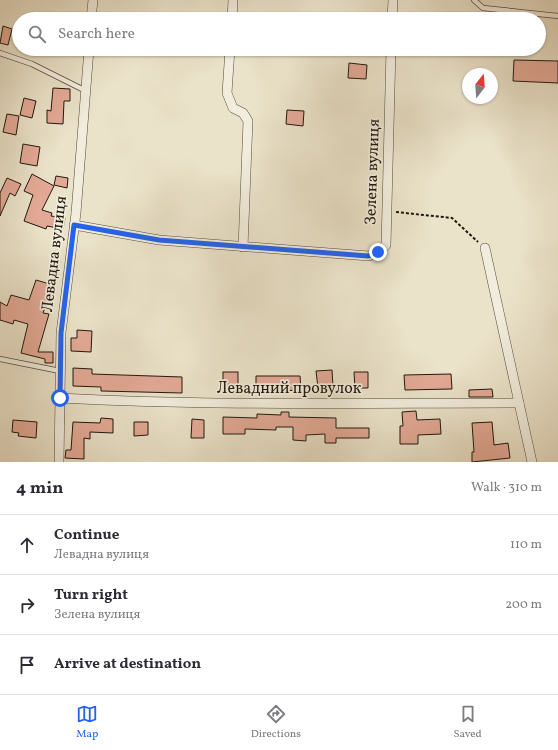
<!DOCTYPE html>
<html lang="en">
<head>
<meta charset="utf-8">
<style>
  :root { --surface:#fff; --page:#f7f7f7; --text:#2b2b33; --muted:#7c7c81; --line:#e1e1e2; --accent:#2563eb }
  body { margin:0; font-family:Vollkorn,serif; background:var(--page); color:var(--text) }
  .compass { position:absolute; left:462px; top:68px; width:36px; height:36px; border-radius:50%; background:var(--surface); box-shadow:0 1px 3px #0004; rotate:17deg }
  .stop { position:absolute; width:12px; height:12px; margin:-9px; border:3px solid #2563eb; border-radius:50%; background:#fff }
  .stop.end { background:#2563eb; border-color:#fff; box-shadow:0 1px 4px #0008 }
  .list { margin:0; padding:0; list-style:none }
  h2 { display:flex; justify-content:space-between; align-items:center; height:52px; margin:0; padding:0 16px; font-size:17px }
  h2 small { font-size:13px; font-weight:400; color:var(--muted) }
  .list li { display:grid; grid-template-columns:26px 1fr auto; gap:12px; align-items:center; box-sizing:border-box; height:60px; padding:0 16px; border-top:1px solid var(--line) }
  .list b { display:block; font-size:15px; white-space:nowrap }
  .list p { margin:0; font-size:13px; white-space:nowrap; color:var(--muted) }
  .list em { font-size:13px; font-style:normal; color:var(--muted) }
  .icon { flex:none; width:22px; height:22px; fill:none; stroke:currentColor; stroke-width:2; stroke-linecap:round; stroke-linejoin:round }
  .map { position:relative; flex:none; width:558px; height:462px; overflow:hidden }
  .search { position:absolute; background:var(--surface); box-shadow:0 1px 3px #0004; left:12px; right:12px; top:12px; height:44px; display:flex; align-items:center; gap:10px; box-sizing:border-box; padding:0 14px; border-radius:22px; color:var(--muted); font-size:15px }
  .sheet { height:232px; background:var(--surface) }
  nav { display:flex; justify-content:space-around; align-items:center; box-sizing:border-box; height:56px; border-top:1px solid var(--line); background:var(--surface); font-size:11px; color:var(--muted) }
  nav a { display:grid; justify-items:center; gap:2px }
  nav .on { color:var(--accent) }
  .map>svg:first-child { display:block }
</style>
</head>
<body>
<div class="map">
<svg width="558" height="462" viewBox="0 0 558 462">
  <rect width="100%" height="100%" fill="#eae2c9"/>
  <filter id="stains"><feTurbulence type="fractalNoise" baseFrequency=".005" numOctaves="4"/><feColorMatrix values="0 0 0 0 .2 0 0 0 0 .09 0 0 0 0 .02 0 0 0 .5 -.17"/></filter>
  <radialGradient id="worn" r=".72"><stop offset=".6" stop-color="#630" stop-opacity="0"/><stop offset="1" stop-color="#630" stop-opacity=".3"/></radialGradient>
  <g fill="#e3a996" stroke="#21180d">
    <path d="M 3,26 L 12,29 L 8,45 L 0,43 Z"/>
    <path d="M 514,60 L 558,61 L 558,83 L 513,81 Z"/>
    <path d="M 349,63 L 367,65 L 366,79 L 348,78 Z"/>
    <path d="M 53,88 L 70,89 L 70,101 L 64,101 L 63,124 L 47,123 L 47,110 L 51,111 Z"/>
    <path d="M 24,98 L 36,101 L 32,118 L 20,115 Z"/>
    <path d="M 287,110 L 304,111 L 303,126 L 286,124 Z"/>
    <path d="M 7,114 L 19,116 L 16,135 L 3,132 Z"/>
    <path d="M 23,144 L 40,147 L 37,166 L 20,163 Z"/>
    <path d="M 32,174 L 54,186 L 42,210 L 52,213 L 51,216 L 65,218 L 63,229 L 47,226 L 46,229 L 24,221 L 33,195 L 24,191 Z"/>
    <path d="M 56,176 L 68,178 L 67,188 L 54,185 Z"/>
    <path d="M 7,178 L 21,184 L 15,196 L 10,193 L 0,216 L 0,193 Z"/>
    <path d="M 36,280 L 53,285 L 43,313 L 49,314 L 38,352 L 53,352 L 53,363 L 45,363 L 45,359 L 21,353 L 28,324 L 14,320 L 13,324 L 0,320 L 0,302 L 7,306 L 11,295 L 29,300 Z"/>
    <path d="M 77,330 L 92,331 L 91,352 L 71,351 L 71,338 L 77,338 Z"/>
    <path d="M 73,368 L 92,369 L 92,374 L 182,377 L 182,393 L 101,391 L 101,387 L 73,386 Z"/>
    <path d="M 332,370 L 333,387 L 318,388 L 316,371 Z"/>
    <rect x="223" y="372" width="15" height="16"/>
    <path d="M 354,372 L 368,372 L 368,388 L 355,388 Z"/>
    <path d="M 451,374 L 452,389 L 405,390 L 404,375 Z"/>
    <path d="M 256,376 L 300,376 L 301,390 L 256,392 Z"/>
    <path d="M 492,389 L 493,397 L 469,397 L 469,390 Z"/>
    <path d="M 416,411 L 417,420 L 440,419 L 441,434 L 418,435 L 418,444 L 400,444 L 400,426 L 403,426 L 402,412 Z"/>
    <path d="M 281,412 L 289,412 L 289,417 L 336,418 L 336,428 L 369,428 L 369,438 L 336,438 L 336,443 L 325,443 L 325,434 L 306,435 L 306,441 L 293,440 L 293,427 L 276,427 L 276,430 L 245,429 L 245,434 L 223,434 L 223,417 L 257,418 L 257,414 L 281,415 Z"/>
    <path d="M 101,418 L 113,419 L 113,433 L 90,432 L 90,439 L 84,438 L 84,459 L 65,458 L 66,450 L 71,450 L 73,422 L 100,423 Z"/>
    <path d="M 192,419 L 204,420 L 204,438 L 191,438 Z"/>
    <path d="M 13,420 L 37,422 L 36,438 L 18,436 L 19,433 L 12,432 Z"/>
    <path d="M 134,422 L 148,422 L 148,435 L 134,436 Z"/>
    <path d="M 492,422 L 494,445 L 508,443 L 510,458 L 472,462 L 472,452 L 474,452 L 472,423 Z"/>
  </g>
  <g fill="none" stroke-linecap="round" stroke-linejoin="round">
    <g stroke="#534a3c" stroke-width="6">
      <g id="lane">
        <path d="M 474,0 L 483,8 L 558,16"/>
        <path d="M 0,53 L 32,64 L 86,91"/>
        <path d="M 0,359 L 60,371"/>
      </g>
    </g>
    <g stroke="#534a3c" stroke-width="10">
      <g id="street">
        <path d="M 91,19 L 93,0"/>
        <path d="M 232,19 L 233,0"/>
        <path d="M 392,19 L 393,0"/>
        <path d="M 230,49 L 227,93 L 233,108 L 243,113 L 248,121 L 243,247"/>
        <path d="M 74,225 L 159,240 L 369,256 L 378,252 L 386,245 L 391,49"/>
        <path d="M 485,248 L 532,462"/>
        <path d="M 60,398 C 213,406 366,403 519,403"/>
        <path d="M 59,462 L 61,333 L 76,213 L 89,49"/>
      </g>
    </g>
    <path stroke="#21180d" stroke-width="2" stroke-dasharray="3 2" stroke-linecap="butt" d="M 396,212 L 452,218 L 478,242"/>
    <use href="#lane" stroke="#f1ecdc" stroke-width="4.5"/>
    <use href="#street" stroke="#f1ecdc" stroke-width="9"/>
  </g>
  <g fill="none" stroke-linecap="round" stroke-linejoin="round">
    <path stroke="#2563eb" stroke-width="5" d="M 60,398 L 61,333 L 74,225 L 159,240 L 368,256 L 378,252"/>
  </g>
  <g text-anchor="middle" dominant-baseline="central" stroke-width="3.5" stroke-linejoin="round" paint-order="stroke">
    <g font-size="16" fill="#21180d" stroke="#f1ecdc">
      <text transform="translate(373 172) rotate(-88)">Зелена вулиця</text>
      <text transform="translate(55 254) rotate(-83)">Левадна вулиця</text>
      <text x="289" y="389">Левадний провулок</text>
    </g>
  </g>
  <rect width="100%" height="100%" filter="url(#stains)"/>
  <rect width="100%" height="100%" fill="url(#worn)"/>
</svg>
<svg class="compass" viewBox="-18 -18 36 36"><path d="M0-13l5 13h-10z" fill="#e53935"/><path d="M0 13l5-13h-10z" fill="#7c7c81"/></svg>
<div class="stop" style="left:60px;top:398px"></div>
<div class="stop end" style="left:378px;top:252px"></div>
<div class="search"><svg class="icon" aria-label="search" viewBox="0 0 24 24"><circle cx="10" cy="10" r="6"/><path d="M15 15l6 6"/></svg>Search here</div>
</div>
<section class="sheet">
<h2>4 min<small>Walk · 310 m</small></h2>
<ul class="list">
<li><svg class="icon" aria-label="ahead" viewBox="0 0 24 24"><path d="M12 20V5M6 11l6-6 6 6"/></svg><div><b>Continue</b><p>Левадна вулиця</p></div><em>110 m</em></li>
<li><svg class="icon" aria-label="right" viewBox="0 0 24 24"><path d="M7 20v-9h11M14 6l5 5-5 5"/></svg><div><b>Turn right</b><p>Зелена вулиця</p></div><em>200 m</em></li>
<li><svg class="icon" aria-label="arrive" viewBox="0 0 24 24"><path d="M6 21V4h12l-3 4 3 4H6"/></svg><div><b>Arrive at destination</b></div></li>
</ul>
</section>
<nav>
<a class="on"><svg class="icon" aria-label="map" viewBox="0 0 24 24"><path d="M3 6l6-2 6 2 6-2v14l-6 2-6-2-6 2zM9 4v14M15 6v14"/></svg>Map</a>
<a><svg class="icon" aria-label="directions" viewBox="0 0 24 24"><path d="M12 3l9 9-9 9-9-9zM9 14v-3h6M13 9l2 2-2 2"/></svg>Directions</a>
<a><svg class="icon" aria-label="saved" viewBox="0 0 24 24"><path d="M7 4h10v16l-5-4-5 4z"/></svg>Saved</a>
</nav>
</body>
</html>
